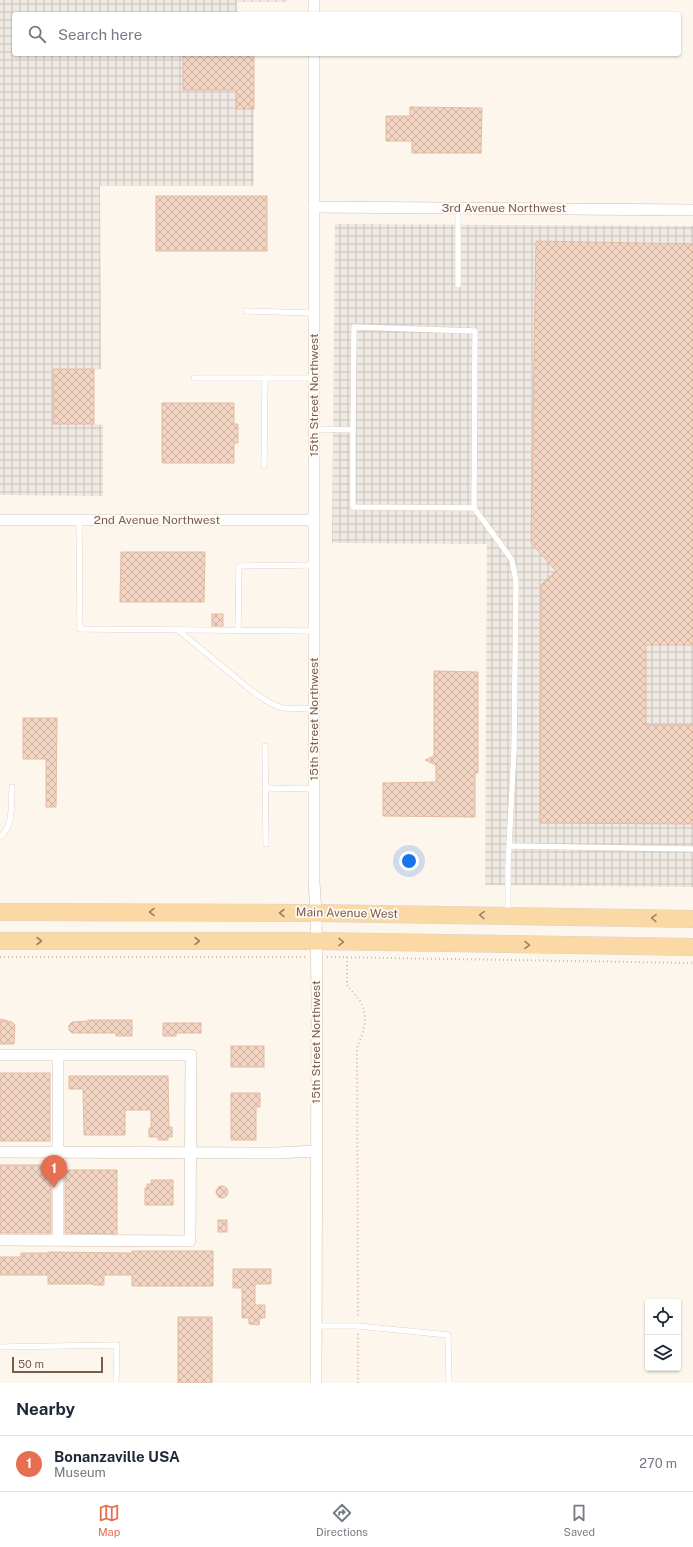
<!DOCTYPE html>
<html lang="en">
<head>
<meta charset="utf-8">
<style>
  :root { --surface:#fff; --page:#f2f2f3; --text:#1f2937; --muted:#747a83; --line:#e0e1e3; --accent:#e76f51 }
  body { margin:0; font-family:"Public Sans",sans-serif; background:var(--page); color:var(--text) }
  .controls { position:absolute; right:12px; bottom:12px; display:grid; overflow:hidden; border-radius:4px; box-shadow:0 1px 3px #0004 }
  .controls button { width:36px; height:36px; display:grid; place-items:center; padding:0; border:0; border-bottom:1px solid var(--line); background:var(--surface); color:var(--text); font:20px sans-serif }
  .scale { position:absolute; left:12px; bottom:10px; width:91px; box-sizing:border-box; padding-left:4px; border:2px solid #7a5c4d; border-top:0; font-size:11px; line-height:14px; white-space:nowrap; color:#7a5c4d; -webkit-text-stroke:3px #fffaf3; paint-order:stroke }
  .you { position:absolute; left:409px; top:861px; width:14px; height:14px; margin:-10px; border:3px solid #fff; border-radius:50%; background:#1a73e8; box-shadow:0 0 0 6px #1a73e833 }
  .badge { display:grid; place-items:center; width:26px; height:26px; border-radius:50%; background:var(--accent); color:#fff; font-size:13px; font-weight:700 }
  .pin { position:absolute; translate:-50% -33px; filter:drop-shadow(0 1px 2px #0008) }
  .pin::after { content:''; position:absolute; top:21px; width:14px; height:12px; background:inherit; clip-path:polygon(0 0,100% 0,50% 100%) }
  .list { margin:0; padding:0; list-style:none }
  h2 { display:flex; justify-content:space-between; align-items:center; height:52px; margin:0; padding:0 16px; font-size:17px }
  h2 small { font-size:13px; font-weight:400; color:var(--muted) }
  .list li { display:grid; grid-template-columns:26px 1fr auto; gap:12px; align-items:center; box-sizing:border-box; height:56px; padding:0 16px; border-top:1px solid var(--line) }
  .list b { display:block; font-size:15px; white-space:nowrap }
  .list p { margin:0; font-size:13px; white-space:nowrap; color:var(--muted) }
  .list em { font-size:13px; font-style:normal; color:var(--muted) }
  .icon { flex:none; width:22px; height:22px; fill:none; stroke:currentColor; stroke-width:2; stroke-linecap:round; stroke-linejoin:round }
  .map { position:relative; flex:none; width:693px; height:1383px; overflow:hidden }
  .search { position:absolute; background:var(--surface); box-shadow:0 1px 3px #0004; left:12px; right:12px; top:12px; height:44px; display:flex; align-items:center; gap:10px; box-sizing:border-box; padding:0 14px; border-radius:4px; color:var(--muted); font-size:15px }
  .sheet { height:108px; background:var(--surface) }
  nav { display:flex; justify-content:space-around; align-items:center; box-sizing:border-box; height:56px; border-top:1px solid var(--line); background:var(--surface); font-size:11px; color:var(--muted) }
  nav a { display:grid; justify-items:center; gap:2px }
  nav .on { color:var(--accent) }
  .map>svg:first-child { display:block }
</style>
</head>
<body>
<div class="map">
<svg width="693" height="1383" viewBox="0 0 693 1383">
  <defs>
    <pattern id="industrial-grid" width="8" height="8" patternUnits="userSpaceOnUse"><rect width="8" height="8" fill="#efe9e4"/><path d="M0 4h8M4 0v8" fill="none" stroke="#c7c0bb"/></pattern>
    <pattern id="building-cross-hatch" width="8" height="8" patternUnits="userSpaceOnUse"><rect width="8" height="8" fill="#f3d5c3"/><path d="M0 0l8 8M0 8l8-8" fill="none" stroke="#cab0a1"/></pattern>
  </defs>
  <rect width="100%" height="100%" fill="#fdf6ec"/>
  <g fill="url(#industrial-grid)">
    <path d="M 0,0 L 287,0 L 287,2 L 237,2 L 237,14 L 14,14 L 14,54 L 254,54 L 254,186 L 100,186 L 101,369 L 94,370 L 94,424 L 103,425 L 103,496 L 0,495 Z"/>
    <path d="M 335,224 L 693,226 L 693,887 L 485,885 L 487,544 L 332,543 Z"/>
  </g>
  <g fill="url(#building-cross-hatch)" stroke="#e6bba3">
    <path d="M 183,54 L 254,54 L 254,109 L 236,109 L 236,90 L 183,90 Z"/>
    <path d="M 410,107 L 482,108 L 481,153 L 412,153 L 412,141 L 386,141 L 386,116 L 410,116 Z"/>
    <rect x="156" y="196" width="111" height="55"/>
    <path d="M 536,241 L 693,244 L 693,645 L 646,645 L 646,725 L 693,725 L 693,824 L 540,823 L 541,585 L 556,571 L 531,543 Z"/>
    <rect x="53" y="369" width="41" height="55"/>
    <path d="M 162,403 L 234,403 L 234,424 L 238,424 L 238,443 L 234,443 L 234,463 L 162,463 Z"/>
    <path d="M 121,552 L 205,552 L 204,602 L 120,602 Z"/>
    <rect x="212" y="614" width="11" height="12"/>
    <path d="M 434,671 L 478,672 L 478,773 L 475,773 L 475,817 L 383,816 L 383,783 L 436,782 L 436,765 L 425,760 L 434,756 Z"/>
    <path d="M 23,718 L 57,718 L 56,807 L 46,807 L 46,759 L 23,759 Z"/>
    <path d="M 0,1019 L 12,1022 L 15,1025 L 14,1044 L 0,1044 Z"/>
    <path d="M 88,1020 L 132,1020 L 132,1036 L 116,1036 L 116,1033 L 72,1033 L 69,1030 L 69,1025 L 72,1022 L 88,1021 Z"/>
    <path d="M 163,1023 L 201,1023 L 201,1033 L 176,1033 L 176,1036 L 163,1036 Z"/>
    <rect x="231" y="1046" width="33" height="21"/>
    <rect x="0" y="1073" width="50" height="68"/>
    <path d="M 69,1076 L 168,1076 L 169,1127 L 172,1127 L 172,1137 L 168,1137 L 168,1140 L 158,1140 L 158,1137 L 149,1137 L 149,1128 L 151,1128 L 151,1110 L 125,1110 L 125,1135 L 84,1135 L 83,1089 L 69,1089 Z"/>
    <path d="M 231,1093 L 260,1093 L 260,1107 L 256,1107 L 256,1140 L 231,1140 Z"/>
    <rect x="0" y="1165" width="51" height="68"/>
    <path d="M 65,1170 L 117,1170 L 117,1234 L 65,1233 Z"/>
    <path d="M 151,1180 L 173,1180 L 173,1205 L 145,1205 L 145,1188 L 147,1188 L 147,1184 L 151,1184 Z"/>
    <circle cx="222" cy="1192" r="6"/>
    <rect x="218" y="1220" width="9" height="12"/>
    <path d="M 132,1251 L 213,1251 L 213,1286 L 132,1286 L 132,1275 L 104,1275 L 104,1285 L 93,1285 L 93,1284 L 48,1284 L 48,1275 L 0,1275 L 0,1257 L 21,1257 L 21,1253 L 48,1253 L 48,1252 L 132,1253 Z"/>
    <path d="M 233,1269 L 271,1269 L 271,1284 L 255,1284 L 255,1305 L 265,1305 L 265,1318 L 260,1318 L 259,1325 L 249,1324 L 249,1318 L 242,1318 L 242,1288 L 233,1288 Z"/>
    <rect x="178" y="1317" width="34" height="66"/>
  </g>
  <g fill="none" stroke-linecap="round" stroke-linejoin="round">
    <g stroke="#d1beb0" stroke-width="6">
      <g id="lane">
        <path d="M 458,285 L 458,208"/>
        <path d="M 246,311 L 314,313"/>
        <path d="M 194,378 L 314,378"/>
        <path d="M 314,429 L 353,430 L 353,507 L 474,508 L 512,560 L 516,581 L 514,750 L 508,866 L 508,914"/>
        <path d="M 353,430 L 354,327 L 475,331 L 474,508"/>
        <path d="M 264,466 L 265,378"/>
        <path d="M 79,520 L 80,629 L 314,631"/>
        <path d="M 178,630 L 252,691 L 270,703 L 282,708 L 314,709"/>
        <path d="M 238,630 L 239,566 L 314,565"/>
        <path d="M 265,746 L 266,844"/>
        <path d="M 265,788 L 314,789"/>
        <path d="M 0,837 C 14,826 11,803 12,787"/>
        <path d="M 510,846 L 693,849"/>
        <path d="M 316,1326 L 358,1326 L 448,1335 L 449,1383"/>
        <path d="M 0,1347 L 117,1345 L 116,1383"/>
      </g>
    </g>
    <g stroke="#d1beb0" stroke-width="12">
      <g id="street">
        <path d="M 314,0 L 314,14"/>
        <path d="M 314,54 L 314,882 L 316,913 L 317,996 L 316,1383"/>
        <path d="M 314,207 L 693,210"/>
        <path d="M 0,520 L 314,520"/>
        <path d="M 0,1055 L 191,1055 L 190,1241 L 0,1240"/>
        <path d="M 0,1152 L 276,1153 L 316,1151"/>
        <path d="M 58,1239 L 58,1055"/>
      </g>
    </g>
    <g stroke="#dad1cd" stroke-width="18">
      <g id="primary">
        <path d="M 0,912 L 316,913 L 693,919"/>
        <path d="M 0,941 L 315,941 L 693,947"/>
      </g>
    </g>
    <g stroke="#d9b8a5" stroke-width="2" stroke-dasharray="1 3" stroke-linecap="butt">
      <path d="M 0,957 L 305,957"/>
      <path d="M 327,957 L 693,963"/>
      <path d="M 347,957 L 347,985 C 351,991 359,998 362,1005 C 369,1019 362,1035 357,1048 L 358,1317"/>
      <path d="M 358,1383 L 358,1333"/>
    </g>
    <use href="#lane" stroke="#fff" stroke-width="5.5"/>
    <use href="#street" stroke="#fff" stroke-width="11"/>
    <use href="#primary" stroke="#fbd9a5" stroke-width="17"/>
  </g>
  <defs><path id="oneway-chevron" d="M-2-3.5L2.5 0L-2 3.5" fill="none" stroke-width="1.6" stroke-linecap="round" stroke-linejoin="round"/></defs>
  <g stroke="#a18267">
    <use href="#oneway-chevron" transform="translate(152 912) rotate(-180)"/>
    <use href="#oneway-chevron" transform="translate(282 913) rotate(-180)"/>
    <use href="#oneway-chevron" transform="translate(482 915) rotate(-179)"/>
    <use href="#oneway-chevron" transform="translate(654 918) rotate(-179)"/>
    <use href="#oneway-chevron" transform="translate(39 941)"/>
    <use href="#oneway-chevron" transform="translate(197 941)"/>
    <use href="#oneway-chevron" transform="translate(341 942) rotate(1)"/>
    <use href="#oneway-chevron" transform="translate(527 945) rotate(1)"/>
  </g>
  <g text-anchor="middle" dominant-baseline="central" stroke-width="3.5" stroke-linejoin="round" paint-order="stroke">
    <g font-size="12" fill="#7a5c4d" stroke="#fffaf3">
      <text x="504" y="208">3rd Avenue Northwest</text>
      <text transform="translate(314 395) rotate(-90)">15th Street Northwest</text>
      <text x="157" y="520">2nd Avenue Northwest</text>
      <text transform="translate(314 719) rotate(-90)">15th Street Northwest</text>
      <text transform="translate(347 913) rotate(1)">Main Avenue West</text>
      <text transform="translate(316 1042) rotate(-90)">15th Street Northwest</text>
    </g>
  </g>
</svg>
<div class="controls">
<button><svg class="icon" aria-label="locate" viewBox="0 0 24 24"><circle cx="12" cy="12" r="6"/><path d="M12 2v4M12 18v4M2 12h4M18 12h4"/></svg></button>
<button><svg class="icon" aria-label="layers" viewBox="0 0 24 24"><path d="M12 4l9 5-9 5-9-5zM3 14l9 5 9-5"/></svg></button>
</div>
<div class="scale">50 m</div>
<div class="you"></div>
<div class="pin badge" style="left:54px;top:1188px">1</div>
<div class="search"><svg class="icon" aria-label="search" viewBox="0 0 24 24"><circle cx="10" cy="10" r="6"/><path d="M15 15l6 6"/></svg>Search here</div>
</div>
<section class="sheet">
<h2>Nearby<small></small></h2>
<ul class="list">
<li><span class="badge">1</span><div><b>Bonanzaville USA</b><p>Museum</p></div><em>270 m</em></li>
</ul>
</section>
<nav>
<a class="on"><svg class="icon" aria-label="map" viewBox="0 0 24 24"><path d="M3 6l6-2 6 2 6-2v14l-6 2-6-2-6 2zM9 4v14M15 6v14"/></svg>Map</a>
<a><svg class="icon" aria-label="directions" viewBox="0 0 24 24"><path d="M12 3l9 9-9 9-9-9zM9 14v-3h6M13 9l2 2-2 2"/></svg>Directions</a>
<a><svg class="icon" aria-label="saved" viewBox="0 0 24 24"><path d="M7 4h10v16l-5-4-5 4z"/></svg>Saved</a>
</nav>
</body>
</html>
